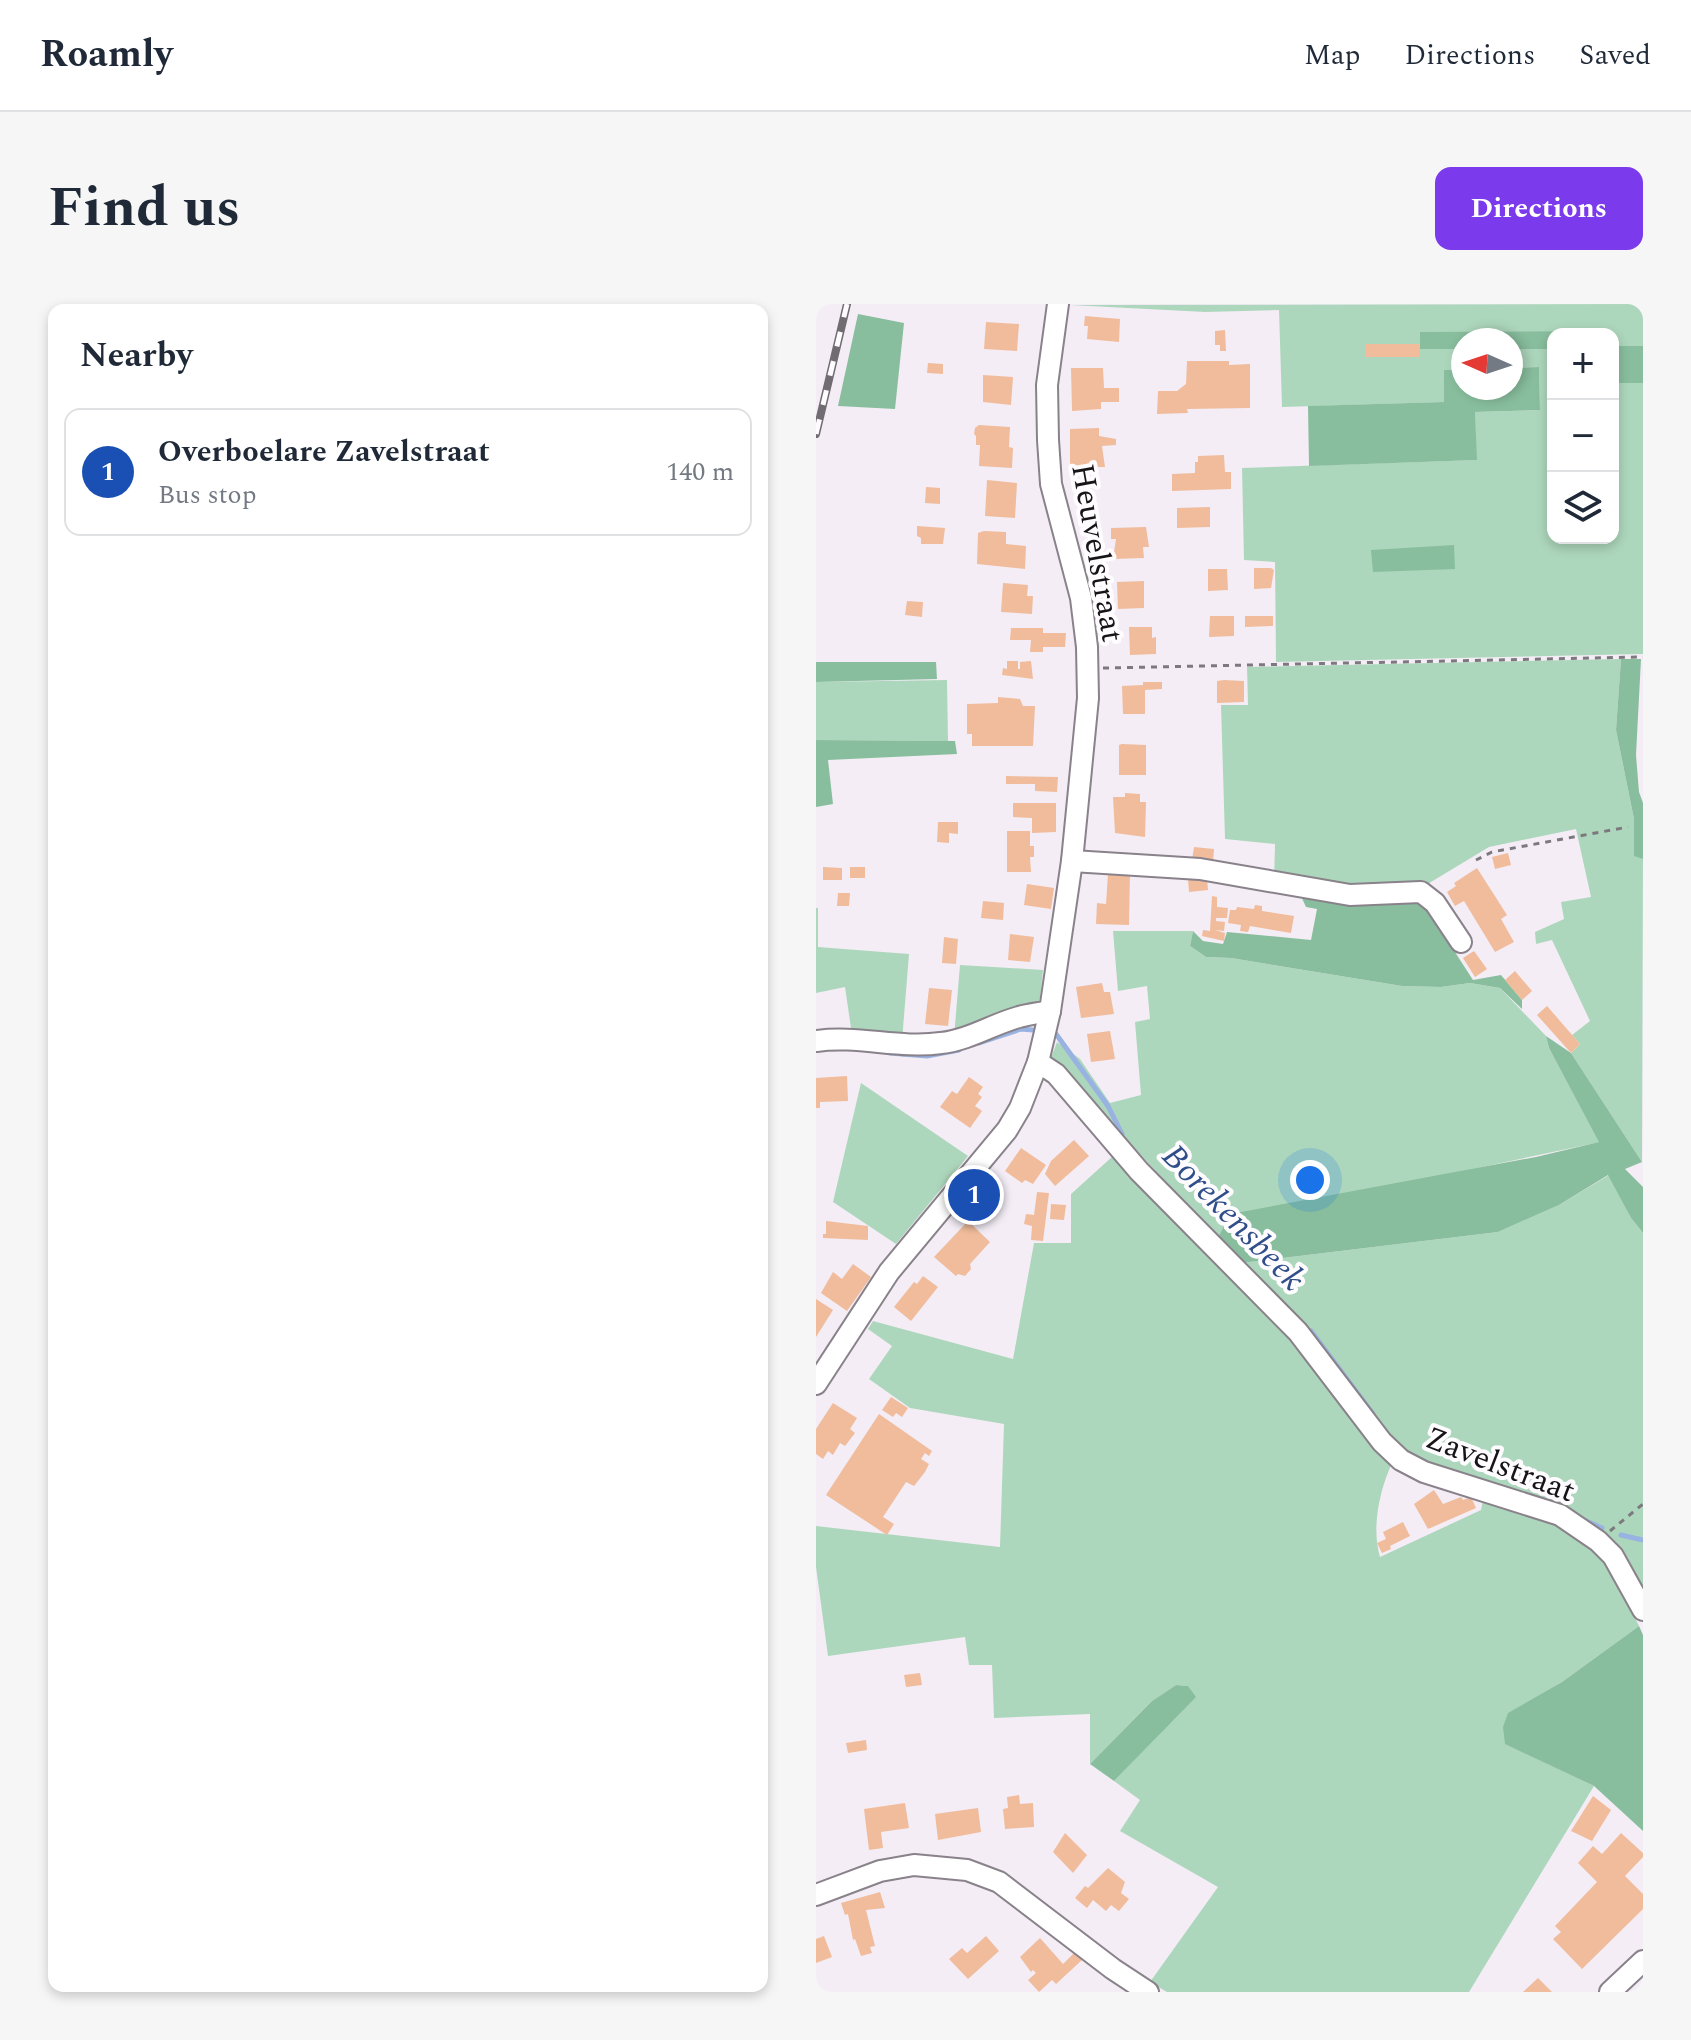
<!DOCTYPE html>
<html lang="en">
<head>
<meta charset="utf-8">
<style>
  :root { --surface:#fff; --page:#f6f6f7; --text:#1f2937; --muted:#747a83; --line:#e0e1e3; --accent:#7c3aed }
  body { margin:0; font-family:Spectral,serif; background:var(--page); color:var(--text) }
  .controls { position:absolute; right:24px; top:24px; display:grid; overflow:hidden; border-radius:16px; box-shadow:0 4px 12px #0003 }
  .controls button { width:72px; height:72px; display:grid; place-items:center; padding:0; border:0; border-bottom:2px solid var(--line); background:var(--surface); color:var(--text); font:40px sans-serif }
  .compass { position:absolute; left:635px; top:24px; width:72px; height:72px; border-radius:50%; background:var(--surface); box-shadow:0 4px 12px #0003; rotate:273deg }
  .you { position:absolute; left:494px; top:876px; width:28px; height:28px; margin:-20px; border:6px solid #fff; border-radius:50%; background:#1a73e8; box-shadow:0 0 0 12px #1a73e833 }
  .badge { display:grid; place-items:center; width:52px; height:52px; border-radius:50%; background:var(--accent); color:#fff; font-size:26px; font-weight:700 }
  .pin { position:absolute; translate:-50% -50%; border:4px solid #fff; box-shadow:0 2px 8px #0006 }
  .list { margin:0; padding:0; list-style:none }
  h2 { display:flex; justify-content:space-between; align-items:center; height:104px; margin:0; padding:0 32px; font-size:34px }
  h2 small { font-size:26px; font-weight:400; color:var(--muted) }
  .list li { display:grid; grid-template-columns:52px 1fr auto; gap:24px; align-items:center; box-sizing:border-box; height:128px; margin:0 16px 16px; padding:0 16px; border:2px solid var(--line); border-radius:16px }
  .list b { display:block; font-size:30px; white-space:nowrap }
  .list p { margin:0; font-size:26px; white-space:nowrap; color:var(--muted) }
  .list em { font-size:26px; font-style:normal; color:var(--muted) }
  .icon { flex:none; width:44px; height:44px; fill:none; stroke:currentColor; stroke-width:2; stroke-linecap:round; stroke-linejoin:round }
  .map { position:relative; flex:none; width:827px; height:1688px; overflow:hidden; border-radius:16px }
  header { display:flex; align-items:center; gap:48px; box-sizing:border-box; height:112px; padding:0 40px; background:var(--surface); border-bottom:2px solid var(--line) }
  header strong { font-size:38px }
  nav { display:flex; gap:44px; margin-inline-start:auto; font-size:28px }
  .intro { display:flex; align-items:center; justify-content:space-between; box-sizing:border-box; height:192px; padding:0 48px }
  h1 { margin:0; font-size:56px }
  .button { padding:20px 36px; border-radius:16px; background:var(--accent); color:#fff; font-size:28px; font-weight:700 }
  main { display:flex; gap:48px; padding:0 48px }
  aside { flex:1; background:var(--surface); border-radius:16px; box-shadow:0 4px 12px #0003 }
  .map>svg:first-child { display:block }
</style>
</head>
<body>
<header>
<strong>Roamly</strong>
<nav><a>Map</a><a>Directions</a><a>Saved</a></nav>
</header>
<div class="intro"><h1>Find us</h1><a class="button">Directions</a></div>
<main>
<aside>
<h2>Nearby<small></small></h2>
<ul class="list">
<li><span class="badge" style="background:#1a4fb4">1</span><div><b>Overboelare Zavelstraat</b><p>Bus stop</p></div><em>140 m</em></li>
</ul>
</aside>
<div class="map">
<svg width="827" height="1688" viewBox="0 0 827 1688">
  <rect width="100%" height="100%" fill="#f4edf6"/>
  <g fill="#add7bc">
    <path d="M 827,0 L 827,42 L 797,42 L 797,30 L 787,30 L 787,28 L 604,28 L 604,45 L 647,45 L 647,65 L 628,66 L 629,98 L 466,103 L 463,6 L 389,8 L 254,1 Z"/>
    <path d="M 695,45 L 737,45 L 737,127 L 735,127 L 737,234 L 797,234 L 797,79 L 827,79 L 827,350 L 460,358 L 459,258 L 428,256 L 426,164 L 660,156 L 659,108 L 724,106 L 723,63 L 695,64 Z"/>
    <path d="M 805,355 L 800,426 L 818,515 L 818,551 L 827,555 L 826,858 L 755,749 L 764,740 L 756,731 L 774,717 L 736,636 L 720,640 L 719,628 L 748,615 L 745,598 L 775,593 L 760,525 L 673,543 L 610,581 L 601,583 L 458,579 L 459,540 L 409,535 L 405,401 L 432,401 L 431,363 Z"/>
    <path d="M 131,376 L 132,437 L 0,436 L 0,378 Z"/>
    <path d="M 0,604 L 2,604 L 2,643 L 93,650 L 86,737 L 36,731 L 29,683 L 0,689 Z"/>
    <path d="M 297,627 L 377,627 L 374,642 L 390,653 L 415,654 L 586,682 L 625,683 L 654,679 L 684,684 L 730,732 L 733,744 L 784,838 L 633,870 L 402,934 L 235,754 L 241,738 L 264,755 L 294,799 L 325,791 L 319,718 L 334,715 L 331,682 L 302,687 Z"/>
    <path d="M 144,661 L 227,666 L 224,695 L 217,702 L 138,733 Z"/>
    <path d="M 45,779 L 152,852 L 80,940 L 17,898 Z"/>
    <path d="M 297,852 L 476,1034 L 577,1157 C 564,1184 555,1223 564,1253 L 665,1206 L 668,1191 C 714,1208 767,1222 795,1266 C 806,1283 814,1304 823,1322 L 746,1378 L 692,1410 L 690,1440 L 778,1482 L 653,1688 L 351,1688 L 334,1678 L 402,1583 L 304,1527 L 324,1496 L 298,1477 L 379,1393 L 372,1382 L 360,1381 L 336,1397 L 274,1460 L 274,1410 L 178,1414 L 176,1361 L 153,1361 L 149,1333 L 12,1352 L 0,1263 L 0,1222 L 184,1243 L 188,1120 L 94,1104 L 53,1075 L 76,1042 L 52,1025 L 57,1017 L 197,1055 L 218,939 L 255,939 L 255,890 Z"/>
    <path d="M 793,871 L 815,914 L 827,929 L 827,1299 L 804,1249 L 616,1161 L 584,1142 L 566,1125 L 493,1025 L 425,959 L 682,928 L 743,901 Z"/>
  </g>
  <g fill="#88be9d">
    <path d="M 42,10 L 88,19 L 79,105 L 22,102 Z"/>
    <path d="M 787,27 L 787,30 L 737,30 L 737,45 L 695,45 L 695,36 L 647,36 L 647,45 L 604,45 L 604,28 Z"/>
    <rect x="797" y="42" width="30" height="37"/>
    <path d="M 723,63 L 724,106 L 659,108 L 661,156 L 493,162 L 492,102 L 628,98 L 628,66 L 647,65 L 647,84 L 695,84 L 695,64 Z"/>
    <path d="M 638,241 L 639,265 L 557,268 L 555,246 Z"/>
    <path d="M 805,355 L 825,355 L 820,451 L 823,488 L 827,499 L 827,555 L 818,552 L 818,515 L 800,426 Z"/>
    <path d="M 0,358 L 120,358 L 121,375 L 0,378 Z"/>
    <path d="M 0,436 L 139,437 L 141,450 L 12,456 L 17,500 L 0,503 Z"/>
    <path d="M 484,590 L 604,594 L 657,676 L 685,671 L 706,696 L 706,705 L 684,684 L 654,679 L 625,683 L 586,682 L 415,654 L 390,653 L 374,642 L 377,627 L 387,637 L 407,640 L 411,628 L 495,636 L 501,605 L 490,603 Z"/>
    <path d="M 730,732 L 755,749 L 826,858 L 809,865 L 827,883 L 827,929 L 815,914 L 792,871 L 743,901 L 682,928 L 425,959 L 402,934 L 414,910 L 720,853 L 783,838 L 733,744 Z"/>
    <path d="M 823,1322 L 827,1331 L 827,1527 L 778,1482 L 689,1440 L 687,1423 L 692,1409 L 746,1378 Z"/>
    <path d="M 360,1381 L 372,1382 L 380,1393 L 298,1477 L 274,1460 L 336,1397 Z"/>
  </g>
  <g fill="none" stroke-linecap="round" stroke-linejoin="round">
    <g stroke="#98b2e1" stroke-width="5">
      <path d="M 240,730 L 292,802 L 306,830"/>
      <path d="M 163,739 L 205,725 L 217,726"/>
      <path d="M 74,749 L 111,752 L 143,746"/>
      <path d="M 495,1027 L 557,1110"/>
      <path d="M 768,1216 L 786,1224"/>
      <path d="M 805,1231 L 827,1236"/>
    </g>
  </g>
  <g fill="#f0bc9b">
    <path d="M 269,12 L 304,15 L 303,38 L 271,35 L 272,22 L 268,22 Z"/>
    <path d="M 170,18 L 203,20 L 201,47 L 168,45 Z"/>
    <path d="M 409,26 L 410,47 L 404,47 L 404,41 L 399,41 L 399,27 Z"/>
    <rect x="549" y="40" width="54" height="13"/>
    <path d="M 371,57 L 413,57 L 413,61 L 434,60 L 434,104 L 371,105 L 372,109 L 341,110 L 342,87 L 361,87 L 370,80 Z"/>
    <path d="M 112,59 L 127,60 L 127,70 L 111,69 Z"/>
    <path d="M 255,64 L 287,64 L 288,84 L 303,84 L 303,98 L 285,98 L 285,105 L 256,107 Z"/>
    <path d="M 167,71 L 197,73 L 195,101 L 167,98 Z"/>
    <path d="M 163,121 L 194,123 L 193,143 L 197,144 L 196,164 L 163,162 L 164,141 L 160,141 L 160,132 L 158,130 L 159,124 Z"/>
    <path d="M 283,124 L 283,132 L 300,135 L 300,141 L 286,142 L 289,163 L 254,163 L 254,125 Z"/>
    <path d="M 408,151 L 409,168 L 415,168 L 415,185 L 356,187 L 356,170 L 379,169 L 379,158 L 382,158 L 382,152 Z"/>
    <path d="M 171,176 L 201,179 L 199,214 L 169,212 Z"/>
    <path d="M 110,183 L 124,184 L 124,200 L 109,199 Z"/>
    <path d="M 394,203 L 394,223 L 361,224 L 361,204 Z"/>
    <path d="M 101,222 L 129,224 L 127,240 L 105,240 L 105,234 L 101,232 Z"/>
    <path d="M 330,223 L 333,243 L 327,243 L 328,254 L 297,255 L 300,235 L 295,235 L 295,224 Z"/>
    <path d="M 168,227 L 190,228 L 190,240 L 210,242 L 209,265 L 161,260 L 162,229 Z"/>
    <path d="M 438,264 L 455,264 L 458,266 L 455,284 L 438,285 Z"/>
    <path d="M 392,265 L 411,265 L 412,286 L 392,287 Z"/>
    <path d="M 328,277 L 328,304 L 302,305 L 301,278 Z"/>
    <path d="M 187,279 L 212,281 L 211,292 L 217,292 L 216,310 L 185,308 Z"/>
    <path d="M 91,297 L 107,298 L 106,313 L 89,311 Z"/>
    <path d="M 394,312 L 418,312 L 418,332 L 393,333 Z"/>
    <path d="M 429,312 L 457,312 L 457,322 L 429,323 Z"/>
    <path d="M 313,323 L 336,323 L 336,334 L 340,333 L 340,350 L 314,351 Z"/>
    <path d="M 195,324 L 227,324 L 227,329 L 250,329 L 249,343 L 227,343 L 227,348 L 214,348 L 215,336 L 194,336 Z"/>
    <path d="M 191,357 L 202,357 L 202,365 L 204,365 L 204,358 L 215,357 L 217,375 L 186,371 L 187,364 L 191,365 Z"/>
    <path d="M 408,376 L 428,377 L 428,398 L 401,399 L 401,377 Z"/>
    <path d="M 327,378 L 346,378 L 346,385 L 329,386 L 329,410 L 307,410 L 306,382 L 327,381 Z"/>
    <path d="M 182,393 L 204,395 L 207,402 L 219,402 L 217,442 L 156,442 L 156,430 L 151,430 L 151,400 L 182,399 Z"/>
    <path d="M 306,440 L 330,441 L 330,471 L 303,471 L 303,441 Z"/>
    <path d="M 190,472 L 242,473 L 241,488 L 219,487 L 219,480 L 190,480 Z"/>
    <path d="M 309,489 L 324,490 L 324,498 L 330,498 L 329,533 L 299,529 L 297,493 L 309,493 Z"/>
    <path d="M 197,499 L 240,499 L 240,528 L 216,529 L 216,514 L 197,513 Z"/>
    <path d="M 122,518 L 142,518 L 142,530 L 133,529 L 133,539 L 121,538 Z"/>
    <path d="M 191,527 L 214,527 L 214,542 L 218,542 L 218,553 L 214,553 L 215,568 L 191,568 Z"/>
    <path d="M 378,543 L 398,545 L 397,558 L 376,556 Z"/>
    <path d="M 692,549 L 695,561 L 679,565 L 676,553 Z"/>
    <path d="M 7,563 L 26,564 L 26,576 L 7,576 Z"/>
    <rect x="34" y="563" width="15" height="11"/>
    <path d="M 661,564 L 691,611 L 685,615 L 698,638 L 679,648 L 648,597 L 639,602 L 631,588 L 640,582 L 638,579 Z"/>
    <path d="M 314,567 L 313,621 L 280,620 L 281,599 L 290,600 L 292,570 Z"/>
    <path d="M 372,575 L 391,575 L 392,586 L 373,588 Z"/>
    <path d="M 211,580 L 238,584 L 235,605 L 208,601 Z"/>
    <path d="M 22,589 L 34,589 L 33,602 L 21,602 Z"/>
    <path d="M 396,592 L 401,593 L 401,603 L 412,604 L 411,614 L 400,614 L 400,617 L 409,618 L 408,627 L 399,626 L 409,629 L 408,637 L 386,632 L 387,626 L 394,627 Z"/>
    <path d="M 167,597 L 188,599 L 187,616 L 165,614 Z"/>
    <path d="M 439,601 L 446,602 L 446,607 L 478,612 L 475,629 L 434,622 L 432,628 L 424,627 L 425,621 L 412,619 L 414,606 L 420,606 L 421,603 L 438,605 Z"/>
    <path d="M 194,630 L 218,633 L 214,658 L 192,656 Z"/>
    <path d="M 128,633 L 142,635 L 140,660 L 126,659 Z"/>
    <path d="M 658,647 L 671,665 L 659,673 L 647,654 Z"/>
    <path d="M 699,667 L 716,687 L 706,696 L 689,676 Z"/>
    <path d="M 286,679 L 288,688 L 294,688 L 298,710 L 265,714 L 260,683 Z"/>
    <path d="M 113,684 L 136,686 L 132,722 L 109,720 Z"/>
    <path d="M 731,702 L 764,740 L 755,749 L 721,711 Z"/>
    <path d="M 294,727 L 299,755 L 275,758 L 271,730 Z"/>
    <path d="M 31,772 L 32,797 L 4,798 L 4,804 L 0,804 L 0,774 Z"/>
    <path d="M 153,773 L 167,783 L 162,790 L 166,793 L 159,802 L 166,807 L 154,824 L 124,803 L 136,787 L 141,790 Z"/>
    <path d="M 258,836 L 273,852 L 239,882 L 229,870 L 235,857 Z"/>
    <path d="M 205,844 L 230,861 L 217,880 L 209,876 L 206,879 L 189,867 Z"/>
    <path d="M 221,888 L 233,889 L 227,937 L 215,936 L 216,922 L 208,920 L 210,910 L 218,911 Z"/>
    <path d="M 235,900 L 250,901 L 248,916 L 234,915 Z"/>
    <path d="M 10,917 L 52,922 L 52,936 L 7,934 L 7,930 L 10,930 Z"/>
    <path d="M 152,917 L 174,938 L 154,960 L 155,965 L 149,972 L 142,970 L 140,972 L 118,953 Z"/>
    <path d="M 37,960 L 55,973 L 31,1007 L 5,989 L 17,968 L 26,975 Z"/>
    <path d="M 107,972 L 122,983 L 95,1017 L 78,1003 L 98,978 L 101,980 Z"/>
    <path d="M 0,995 L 17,1006 L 0,1033 Z"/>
    <path d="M 75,1093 L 92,1104 L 86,1113 L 80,1109 L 77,1113 L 66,1106 Z"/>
    <path d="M 17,1099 L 41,1114 L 34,1125 L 39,1129 L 29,1142 L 24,1139 L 17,1151 L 12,1147 L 7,1155 L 0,1150 L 0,1125 Z"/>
    <path d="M 63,1110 L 116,1147 L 113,1152 L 109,1149 L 105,1155 L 113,1160 L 109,1168 L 98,1182 L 90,1178 L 67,1213 L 78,1220 L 71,1231 L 10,1191 Z"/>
    <path d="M 618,1186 L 627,1200 L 645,1193 L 647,1196 L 655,1193 L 660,1204 L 612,1225 L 598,1200 Z"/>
    <path d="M 587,1218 L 594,1232 L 574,1242 L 575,1245 L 566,1249 L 561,1239 L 570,1235 L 567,1228 Z"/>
    <path d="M 104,1369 L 106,1381 L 90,1383 L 88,1371 Z"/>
    <path d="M 50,1436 L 51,1446 L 32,1449 L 30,1439 Z"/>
    <path d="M 203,1491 L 204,1500 L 217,1499 L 218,1523 L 189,1525 L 187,1505 L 192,1504 L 191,1493 Z"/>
    <path d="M 777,1492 L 795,1506 L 776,1537 L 755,1527 Z"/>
    <path d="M 89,1499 L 93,1524 L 65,1528 L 67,1544 L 53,1546 L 48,1505 Z"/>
    <path d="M 162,1504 L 165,1528 L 122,1536 L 119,1510 Z"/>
    <path d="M 249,1529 L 271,1551 L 257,1569 L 237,1548 Z"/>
    <path d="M 805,1529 L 827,1549 L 827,1553 L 809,1572 L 827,1590 L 827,1605 L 766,1665 L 737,1635 L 745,1628 L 739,1622 L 781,1578 L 762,1559 L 777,1542 L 786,1550 Z"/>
    <path d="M 292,1564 L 309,1578 L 305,1589 L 313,1595 L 303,1607 L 295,1601 L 290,1607 L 277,1596 L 271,1604 L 259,1594 L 269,1582 L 272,1584 Z"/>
    <path d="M 64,1588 L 69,1604 L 50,1606 L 59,1642 L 54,1643 L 56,1649 L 45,1652 L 39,1635 L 37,1636 L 32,1610 L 29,1611 L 25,1599 Z"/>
    <path d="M 8,1632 L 16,1653 L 0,1659 L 0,1635 Z"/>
    <path d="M 170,1632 L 183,1647 L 152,1675 L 133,1655 L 146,1644 L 151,1649 Z"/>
    <path d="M 224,1634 L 247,1660 L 258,1649 L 266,1656 L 240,1680 L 236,1676 L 223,1688 L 212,1676 L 220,1669 L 217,1666 L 215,1668 L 204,1653 Z"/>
    <path d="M 722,1674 L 736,1688 L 707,1688 Z"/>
  </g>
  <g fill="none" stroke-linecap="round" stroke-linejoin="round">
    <g stroke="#89828a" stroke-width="24">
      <g id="minor">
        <path d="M 256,557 L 384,565 L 534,591 L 605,588 L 619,599 L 645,638"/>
        <path d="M 0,737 C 42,731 83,745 125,739 C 153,736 177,720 203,713 C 213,710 224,709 234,707"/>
        <path d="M 222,758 L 240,770 L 323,867 L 482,1028 L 566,1138 L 585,1156 L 608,1168 L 744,1211 L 782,1237 L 797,1252 L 827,1306"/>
        <path d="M 0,1080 L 73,968 L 191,826 L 204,804 L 222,758 L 234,707 L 256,557 L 272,394 L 271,343 L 265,294 L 235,180 L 232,136 L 231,81 L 242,0"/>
        <path d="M 0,1591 L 64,1567 L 98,1561 L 151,1566 L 183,1578 L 297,1665 L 332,1688"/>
        <path d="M 794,1688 L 827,1657"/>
      </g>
    </g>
    <g stroke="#7c787e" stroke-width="3" stroke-dasharray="6 6" stroke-linecap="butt">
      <path d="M 287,364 L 827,353"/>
      <path d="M 660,556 L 676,548 L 812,523"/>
      <path d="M 794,1227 L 827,1200"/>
    </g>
    <use href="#minor" stroke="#fff" stroke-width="20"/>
    <g stroke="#706c71" stroke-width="8">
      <path id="rail" d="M 0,130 L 31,0"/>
    </g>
    <use href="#rail" stroke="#fefcfe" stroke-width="5" stroke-dasharray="15" stroke-linecap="butt"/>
  </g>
  <g text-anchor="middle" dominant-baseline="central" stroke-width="8" stroke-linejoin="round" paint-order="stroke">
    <g font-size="32" fill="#161417" stroke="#fefcfe">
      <text transform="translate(281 249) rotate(80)">Heuvelstraat</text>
      <text transform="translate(684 1161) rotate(21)">Zavelstraat</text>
    </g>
    <g font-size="34" font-style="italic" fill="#304e89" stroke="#fefcfe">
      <text transform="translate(417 914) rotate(46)">Borekensbeek</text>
    </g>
  </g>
</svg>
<div class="controls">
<button>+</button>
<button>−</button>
<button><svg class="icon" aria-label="layers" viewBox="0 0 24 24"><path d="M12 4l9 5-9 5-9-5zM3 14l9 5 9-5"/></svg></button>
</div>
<svg class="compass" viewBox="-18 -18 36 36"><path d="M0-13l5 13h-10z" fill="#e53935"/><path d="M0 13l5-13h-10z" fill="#747a83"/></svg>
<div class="you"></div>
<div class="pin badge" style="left:158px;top:891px;background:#1a4fb4">1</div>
</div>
</main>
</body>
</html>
